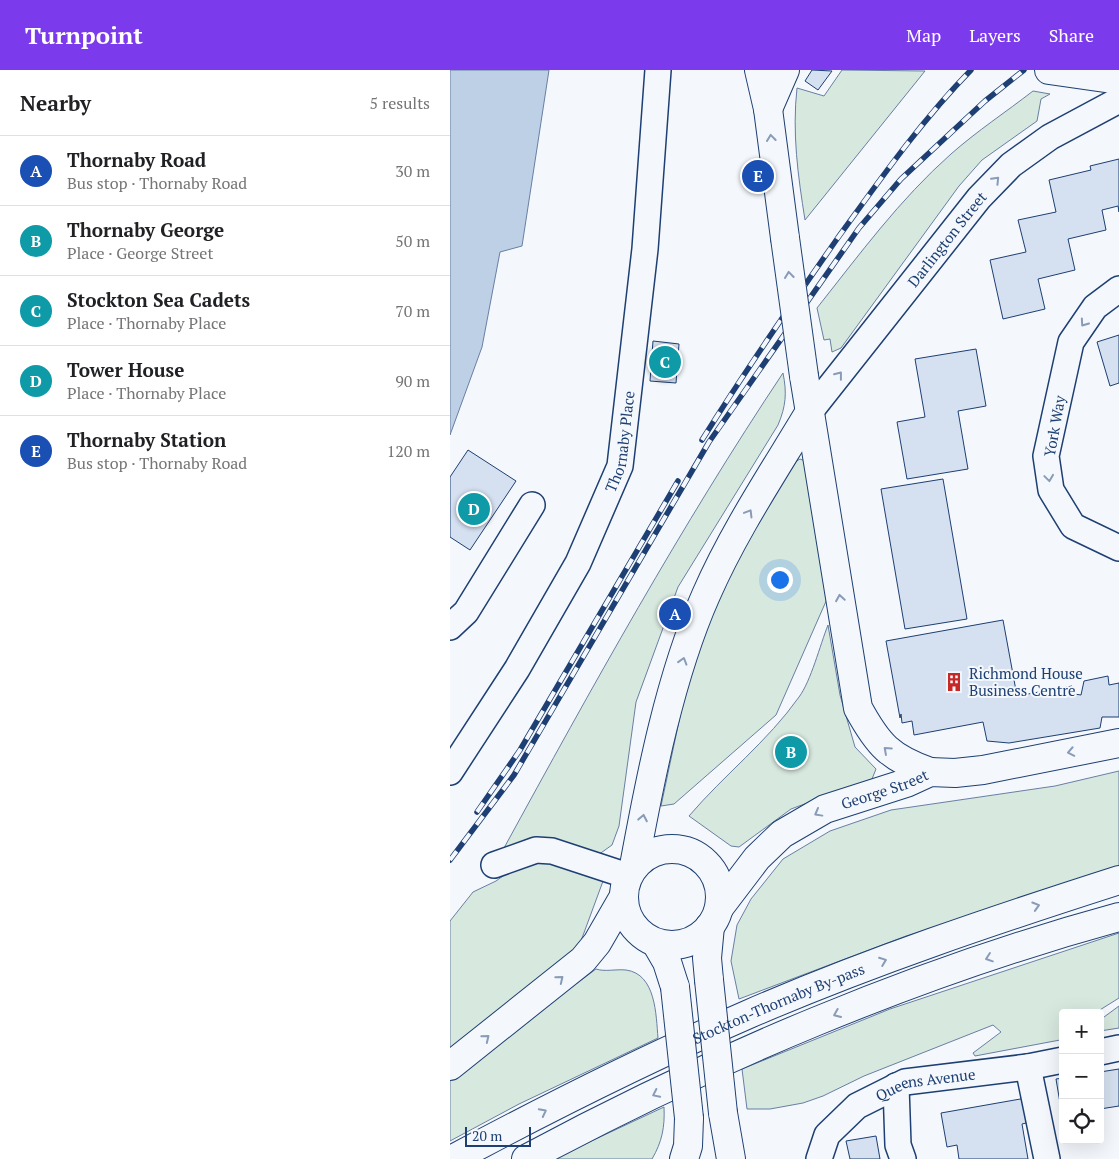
<!DOCTYPE html>
<html lang="en">
<head>
<meta charset="utf-8">
<style>
  :root { --surface:#fff; --page:#f2f2f2; --text:#202124; --muted:#757577; --line:#e0e0e0; --accent:#7c3aed }
  body { margin:0; font-family:"PT Serif",serif; background:var(--page); color:var(--text) }
  .controls { position:absolute; right:15px; bottom:15px; display:grid; overflow:hidden; border-radius:5px; box-shadow:0 5px 20px #0002 }
  .controls button { width:45px; height:45px; display:grid; place-items:center; padding:0; border:0; border-bottom:1px solid var(--line); background:var(--surface); color:var(--text); font:25px sans-serif }
  .scale { position:absolute; left:15px; bottom:12px; width:66px; box-sizing:border-box; padding-left:5px; border:2px solid #1d3f73; border-top:0; font-size:14px; line-height:18px; white-space:nowrap; color:#1d3f73; -webkit-text-stroke:4px #f4f7fb; paint-order:stroke }
  .you { position:absolute; left:329px; top:509px; width:18px; height:18px; margin:-12px; border:4px solid #fff; border-radius:50%; background:#1a73e8; box-shadow:0 0 0 8px #1a73e833 }
  .badge { display:grid; place-items:center; width:32px; height:32px; border-radius:50%; background:var(--accent); color:#fff; font-size:16px; font-weight:700 }
  .pin { position:absolute; translate:-50% -50%; border:2px solid #fff; box-shadow:0 1px 5px #0006 }
  .list { margin:0; padding:0; list-style:none }
  h2 { display:flex; justify-content:space-between; align-items:center; height:65px; margin:0; padding:0 20px; font-size:21px }
  h2 small { font-size:16px; font-weight:400; color:var(--muted) }
  .list li { display:grid; grid-template-columns:32px 1fr auto; gap:15px; align-items:center; box-sizing:border-box; height:70px; padding:0 20px; border-top:1px solid var(--line) }
  .list b { display:block; font-size:19px; white-space:nowrap }
  .list p { margin:0; font-size:16px; white-space:nowrap; color:var(--muted) }
  .list em { font-size:16px; font-style:normal; color:var(--muted) }
  .icon { flex:none; width:28px; height:28px; fill:none; stroke:currentColor; stroke-width:2; stroke-linecap:round; stroke-linejoin:round }
  .map { position:relative; flex:none; width:669px; height:1089px; overflow:hidden }
  header { display:flex; align-items:center; gap:30px; box-sizing:border-box; height:70px; padding:0 25px; background:var(--accent); color:#fff }
  header strong { font-size:24px }
  nav { display:flex; gap:28px; margin-inline-start:auto; font-size:18px }
  main { display:flex }
  aside { flex:1; background:var(--surface) }
  .map>svg:first-child { display:block }
</style>
</head>
<body>
<header>
<strong>Turnpoint</strong>
<nav><a>Map</a><a>Layers</a><a>Share</a></nav>
</header>
<main>
<aside>
<h2>Nearby<small>5 results</small></h2>
<ul class="list">
<li><span class="badge" style="background:#1a4fb4">A</span><div><b>Thornaby Road</b><p>Bus stop · Thornaby Road</p></div><em>30 m</em></li>
<li><span class="badge" style="background:#0f9aa8">B</span><div><b>Thornaby George</b><p>Place · George Street</p></div><em>50 m</em></li>
<li><span class="badge" style="background:#0f9aa8">C</span><div><b>Stockton Sea Cadets</b><p>Place · Thornaby Place</p></div><em>70 m</em></li>
<li><span class="badge" style="background:#0f9aa8">D</span><div><b>Tower House</b><p>Place · Thornaby Place</p></div><em>90 m</em></li>
<li><span class="badge" style="background:#1a4fb4">E</span><div><b>Thornaby Station</b><p>Bus stop · Thornaby Road</p></div><em>120 m</em></li>
</ul>
</aside>
<div class="map">
<svg width="669" height="1089" viewBox="0 0 669 1089">
  <rect width="100%" height="100%" fill="#f4f7fb"/>
  <g fill="#d7e8df" stroke="#687fa3" fill-rule="evenodd">
    <path d="M 392,0 L 475,1 L 355,150 C 348,106 342,63 347,18 L 374,26 Z"/>
    <path d="M 583,21 L 600,24 L 591,29 L 587,51 L 532,90 L 509,116 L 391,278 L 382,282 L 380,269 L 374,270 L 367,238 C 409,185 450,129 501,84 C 527,61 556,42 583,21 Z"/>
    <path d="M 333,303 C 337,323 336,336 328,355 L 228,517 L 186,632 L 169,756 L 162,775 L 148,785 L 54,778 C 142,617 231,456 333,303 Z"/>
    <path d="M 350,389 L 355,391 L 377,529 L 326,645 L 224,734 L 211,736 L 232,637 L 253,564 L 277,510 L 306,452 L 345,392 Z"/>
    <path d="M 378,555 L 390,625 L 405,677 L 426,699 L 422,709 L 341,739 L 289,777 L 281,776 L 239,746 C 274,705 318,671 349,627 C 361,611 370,575 378,555 ZM 349,670 L 352,692 L 334,694 L 331,671 Z"/>
    <path d="M 669,701 L 669,799 L 456,866 L 289,929 L 281,891 L 287,855 L 301,829 L 333,789 L 380,761 L 441,740 L 605,716 Z"/>
    <path d="M 104,786 L 156,803 L 128,879 L 0,979 L 0,851 L 23,822 L 46,811 L 74,791 Z"/>
    <path d="M 669,863 L 669,928 L 645,943 L 613,943 L 613,968 L 610,970 L 525,986 L 523,983 L 551,962 L 543,955 L 414,1006 L 373,1026 L 353,1033 L 320,1039 L 297,1039 L 292,999 L 440,939 Z"/>
    <path d="M 146,899 C 155,902 165,899 176,900 C 206,904 206,945 208,968 L 69,1034 L 0,1071 L 0,1008 Z"/>
    <path d="M 669,936 L 669,958 L 650,961 L 650,950 Z"/>
    <path d="M 214,1037 C 215,1057 212,1072 202,1089 L 103,1089 Z"/>
  </g>
  <path fill="#bed0e5" stroke="#687fa3" d="M 0,0 L 99,0 L 72,176 L 50,182 L 32,277 L 0,365 Z"/>
  <g fill="#d5e0f0" stroke="#1d3f73">
    <path d="M 362,0 L 382,1 L 368,20 L 355,11 Z"/>
    <path d="M 669,89 L 669,142 L 668,136 L 652,140 L 656,160 L 618,169 L 625,200 L 588,209 L 595,239 L 553,249 L 540,190 L 576,182 L 568,150 L 606,142 L 599,110 L 641,100 L 640,96 Z"/>
    <path d="M 669,265 L 669,313 L 660,316 L 647,272 Z"/>
    <path d="M 203,271 L 229,274 L 226,313 L 200,311 Z"/>
    <path d="M 526,279 L 536,336 L 508,341 L 518,399 L 457,409 L 447,352 L 475,347 L 465,289 Z"/>
    <path d="M 18,380 L 66,411 L 20,480 L 0,467 L 0,407 Z"/>
    <path d="M 493,409 L 517,549 L 455,559 L 431,419 Z"/>
    <path d="M 553,550 L 567,626 L 622,616 L 624,624 L 631,625 L 634,611 L 658,606 L 659,615 L 669,613 L 669,647 L 652,647 L 650,658 L 559,673 L 537,671 L 533,652 L 464,665 L 462,651 L 452,653 L 451,644 L 450,648 L 436,571 Z"/>
    <path d="M 349,670 L 352,692 L 333,694 L 331,671 Z"/>
    <path d="M 669,999 L 669,1036 L 650,1039 L 650,1002 Z"/>
    <path d="M 613,1008 L 613,1045 L 612,1045 L 606,1009 Z"/>
    <path d="M 576,1028 L 580,1052 L 572,1054 L 578,1089 L 509,1089 L 507,1075 L 497,1077 L 491,1043 Z"/>
    <path d="M 426,1066 L 430,1089 L 400,1089 L 396,1071 Z"/>
  </g>
  <g fill="none" stroke-linecap="round" stroke-linejoin="round">
    <g stroke="#1d3f73" stroke-width="28">
      <g id="minor">
        <path d="M 669,219 L 645,237 L 621,272 L 596,386 L 601,420 L 623,456 L 669,478"/>
        <path id="s1" d="M 359,343 L 529,128 L 561,95 L 600,67 L 669,30"/>
        <path d="M 0,557 L 16,542 L 82,435"/>
        <path id="s2" d="M 0,702 L 67,599 L 128,493 L 170,396 L 195,179 L 208,0"/>
        <path d="M 44,795 L 86,780 L 102,781 L 178,806"/>
        <path d="M 650,982 L 669,978"/>
        <path d="M 578,997 L 597,1089"/>
        <path d="M 446,1016 L 448,1075 L 453,1089"/>
        <path id="s3" d="M 369,1089 L 377,1065 L 407,1036 L 455,1012 L 578,997 L 613,990"/>
      </g>
    </g>
    <g stroke="#1d3f73" stroke-width="30">
      <g id="major">
        <path d="M 309,0 L 318,39 L 335,168"/>
        <path d="M 599,0 L 669,10"/>
        <path d="M 318,39 L 335,0"/>
        <path d="M 354,306 L 408,638 C 428,675 440,688 480,702"/>
        <circle cx="222" cy="827" r="48"/>
        <path d="M 184,796 C 200,709 220,606 256,525 C 284,461 323,403 359,343"/>
        <path id="s4" d="M 269,838 L 307,788 L 332,764 L 375,739 L 456,713 L 480,702 L 505,703 L 533,700 L 669,673"/>
        <path d="M 206,873 L 217,892 L 225,917"/>
        <path d="M 259,910 L 257,888 L 260,856"/>
        <path d="M 273,1043 L 281,1089"/>
        <path d="M 234,1089 L 238,1076 L 239,1048"/>
      </g>
    </g>
    <g stroke="#1d3f73" stroke-width="30">
      <g id="highway">
        <path d="M 0,996 L 133,890 L 147,873 L 173,828"/>
        <path id="s5" d="M 3,1089 C 100,1037 198,988 299,944 C 419,892 544,850 669,810"/>
        <path d="M 76,1089 C 260,990 467,902 669,847"/>
      </g>
    </g>
    <use href="#minor" stroke="#f4f7fb" stroke-width="25"/>
    <use href="#major" stroke="#f4f7fb" stroke-width="28"/>
    <use href="#highway" stroke="#f4f7fb" stroke-width="28"/>
    <g stroke="#1d3f73" stroke-width="5.5">
      <g id="rail">
        <path d="M 252,370 C 295,301 341,235 387,169 C 429,111 471,51 521,0"/>
        <path d="M 27,742 L 70,680 L 228,411"/>
        <path d="M 0,790 L 64,705 L 259,372 L 409,158 L 451,109 L 535,31 L 574,0"/>
      </g>
    </g>
    <use href="#rail" stroke="#f4f7fb" stroke-width="4" stroke-dasharray="11" stroke-linecap="butt"/>
    <g stroke="#1d3f73" stroke-width="30" stroke-linecap="butt">
      <g id="major-bridge">
        <path d="M 335,168 L 354,306"/>
        <path d="M 259,910 L 273,1043"/>
        <path d="M 225,917 L 239,1048"/>
      </g>
    </g>
    <use href="#major-bridge" stroke="#f4f7fb" stroke-width="28"/>
  </g>
  <defs><path id="oneway-chevron" d="M-2-3.5L2.5 0L-2 3.5" fill="none" stroke-width="1.6" stroke-linecap="round" stroke-linejoin="round" transform="scale(1.25)"/></defs>
  <g stroke="#889bb7">
    <use href="#oneway-chevron" transform="translate(321 68) rotate(-97)"/>
    <use href="#oneway-chevron" transform="translate(546 110) rotate(-46)"/>
    <use href="#oneway-chevron" transform="translate(339 205) rotate(-97)"/>
    <use href="#oneway-chevron" transform="translate(634 253) rotate(125)"/>
    <use href="#oneway-chevron" transform="translate(389 305) rotate(-52)"/>
    <use href="#oneway-chevron" transform="translate(599 408) rotate(82)"/>
    <use href="#oneway-chevron" transform="translate(299 443) rotate(-59)"/>
    <use href="#oneway-chevron" transform="translate(390 528) rotate(-99)"/>
    <use href="#oneway-chevron" transform="translate(233 591) rotate(-73)"/>
    <use href="#oneway-chevron" transform="translate(437 680) rotate(-138)"/>
    <use href="#oneway-chevron" transform="translate(621 682) rotate(169)"/>
    <use href="#oneway-chevron" transform="translate(368 743) rotate(151)"/>
    <use href="#oneway-chevron" transform="translate(193 748) rotate(-79)"/>
    <use href="#oneway-chevron" transform="translate(586 836) rotate(-17)"/>
    <use href="#oneway-chevron" transform="translate(539 888) rotate(161)"/>
    <use href="#oneway-chevron" transform="translate(433 891) rotate(-21)"/>
    <use href="#oneway-chevron" transform="translate(110 909) rotate(-39)"/>
    <use href="#oneway-chevron" transform="translate(387 944) rotate(157)"/>
    <use href="#oneway-chevron" transform="translate(36 968) rotate(-39)"/>
    <use href="#oneway-chevron" transform="translate(206 1024) rotate(154)"/>
    <use href="#oneway-chevron" transform="translate(93 1042) rotate(-27)"/>
  </g>
  <defs>
    <g id="building-bare" transform="scale(1.5)"><path d="M-4-6H4V6H1V3H-1V6H-4ZM-2.5-4.3h1.7v1.8h-1.7ZM.8-4.3h1.7v1.8H.8ZM-2.5-1h1.7V.8h-1.7ZM.8-1h1.7V.8H.8Z" fill="#c62828" stroke="#f4f7fb" stroke-width="2.5" paint-order="stroke"/></g>
  </defs>
  <g fill-rule="evenodd">
    <use href="#building-bare" x="504" y="612"/>
  </g>
  <g text-anchor="middle" dominant-baseline="central" stroke-width="4" stroke-linejoin="round" paint-order="stroke">
    <g font-size="15" fill="#1d3f73" stroke="#f4f7fb">
      <text stroke="none"><textPath href="#s1" startOffset="222">Darlington Street</textPath></text>
      <text transform="translate(604 356) rotate(-80)">York Way</text>
      <text stroke="none"><textPath href="#s2" startOffset="375">Thornaby Place</textPath></text>
      <text stroke="none"><textPath href="#s4" startOffset="210">George Street</textPath></text>
      <text stroke="none"><textPath href="#s5" startOffset="361">Stockton-Thornaby By-pass</textPath></text>
      <text stroke="none"><textPath href="#s3" startOffset="140">Queens Avenue</textPath></text>
    </g>
    <g font-size="15" fill="#1d3f73" stroke="#f4f7fb" text-anchor="start">
      <text x="519" y="603">Richmond House<tspan x="519" dy="17">Business Centre</tspan></text>
    </g>
  </g>
</svg>
<div class="controls">
<button>+</button>
<button>−</button>
<button><svg class="icon" aria-label="locate" viewBox="0 0 24 24"><circle cx="12" cy="12" r="6"/><path d="M12 2v4M12 18v4M2 12h4M18 12h4"/></svg></button>
</div>
<div class="scale">20 m</div>
<div class="you"></div>
<div class="pin badge" style="left:225px;top:544px;background:#1a4fb4">A</div>
<div class="pin badge" style="left:341px;top:682px;background:#0f9aa8">B</div>
<div class="pin badge" style="left:215px;top:292px;background:#0f9aa8">C</div>
<div class="pin badge" style="left:24px;top:439px;background:#0f9aa8">D</div>
<div class="pin badge" style="left:308px;top:106px;background:#1a4fb4">E</div>
</div>
</main>
</body>
</html>
